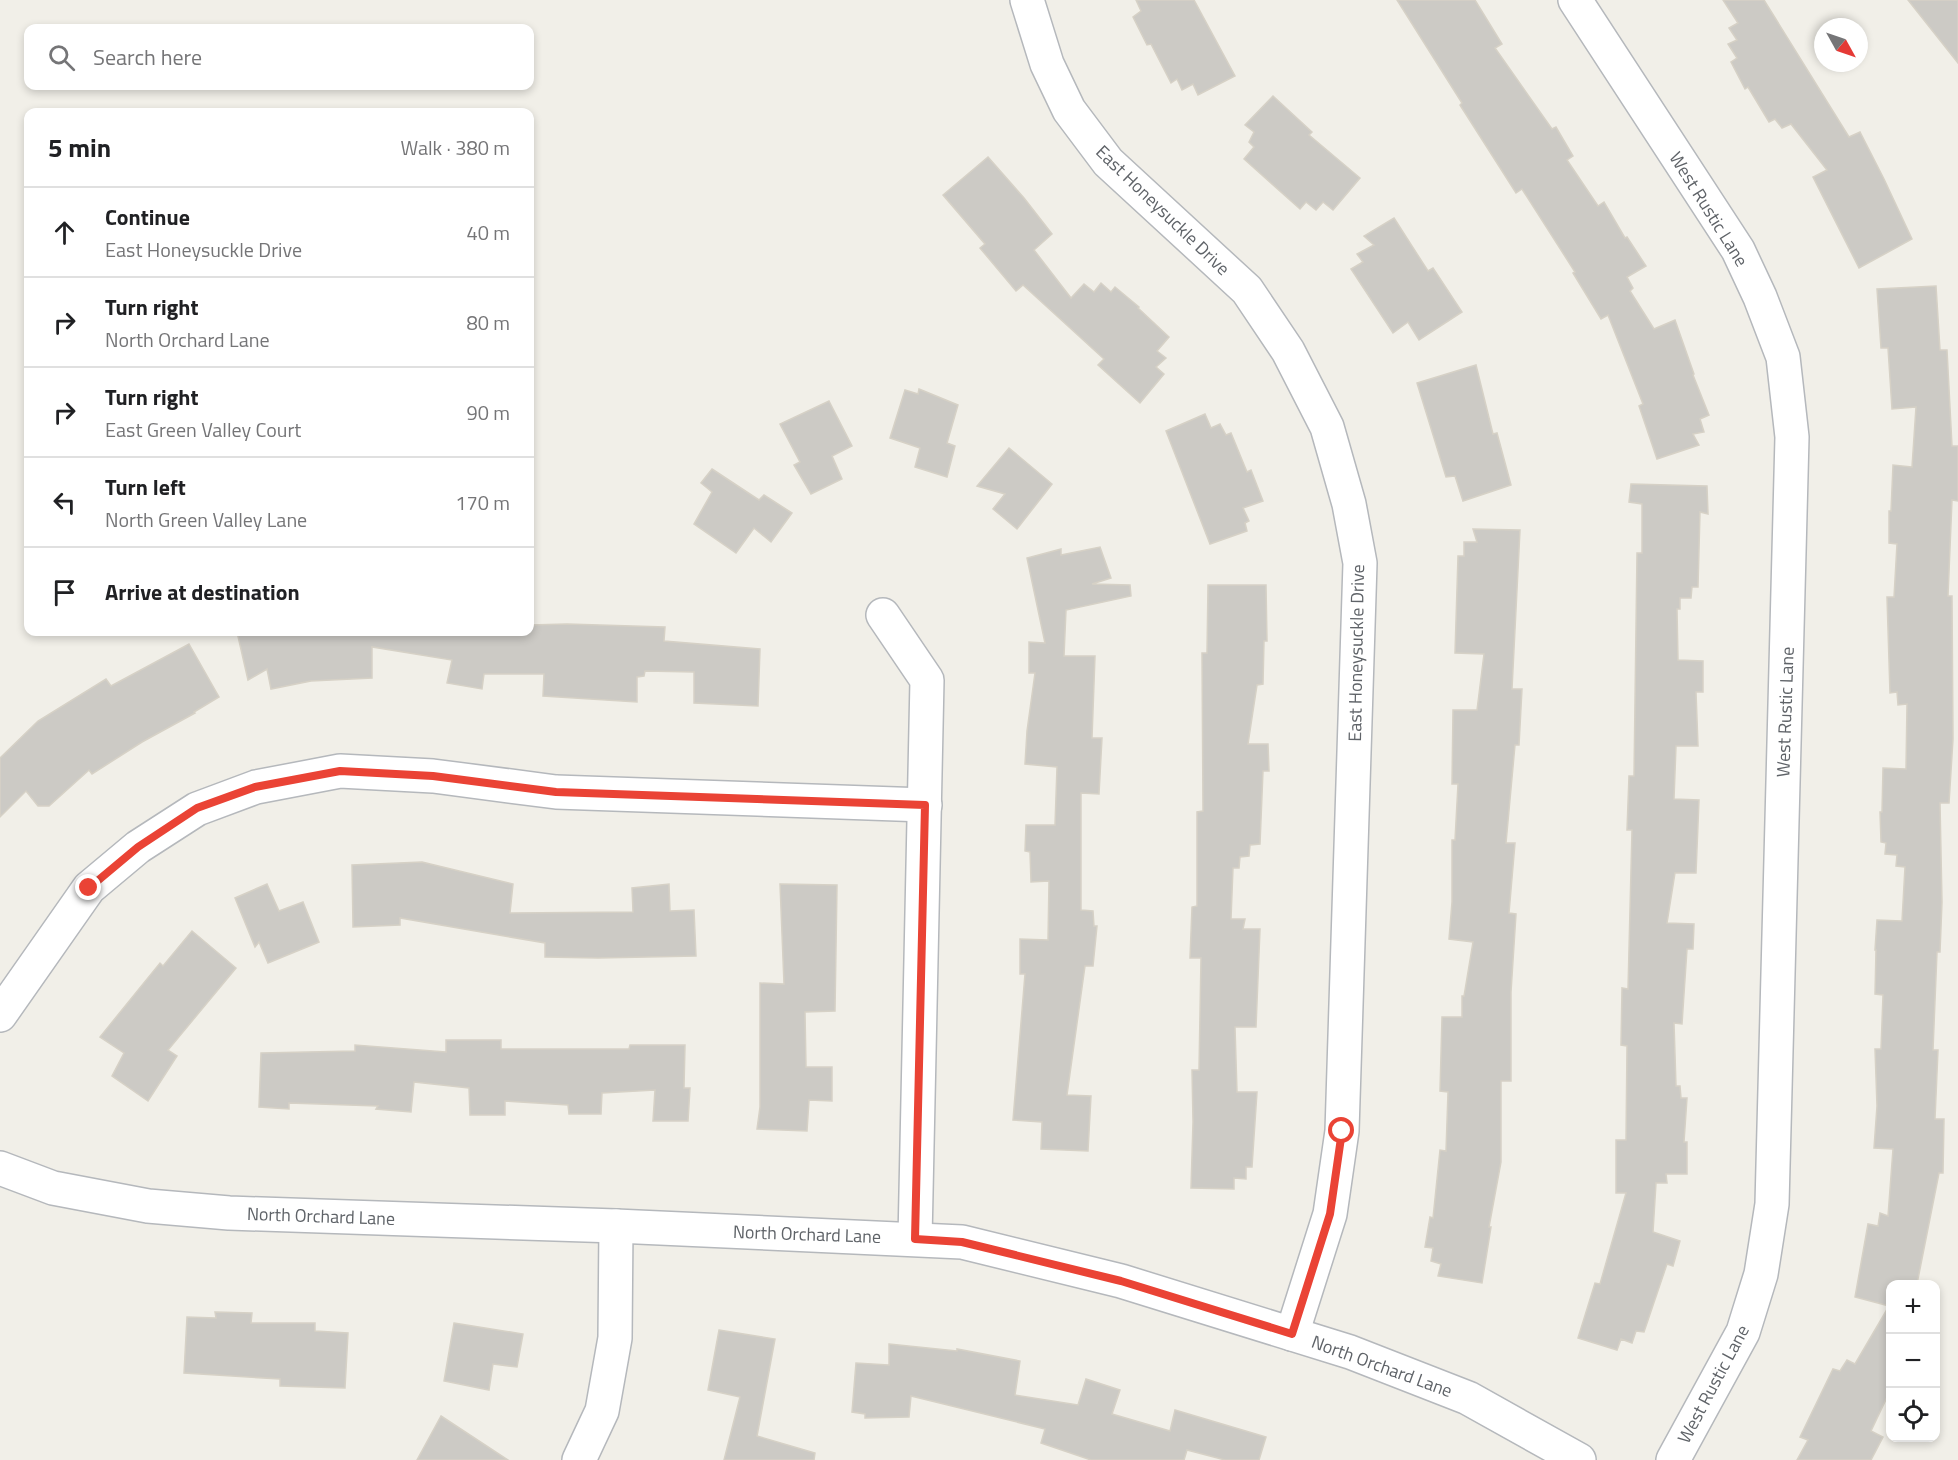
<!DOCTYPE html>
<html lang="en">
<head>
<meta charset="utf-8">
<style>
  :root { --surface:#fff; --page:#f6f6f6; --text:#202124; --muted:#757577; --line:#e0e0e0 }
  body { margin:0; font-family:"Titillium Web",sans-serif; background:var(--page); color:var(--text) }
  .controls { position:absolute; right:18px; bottom:18px; display:grid; overflow:hidden; border-radius:12px; box-shadow:0 3px 9px #0003 }
  .controls button { width:54px; height:54px; display:grid; place-items:center; padding:0; border:0; border-bottom:2px solid var(--line); background:var(--surface); color:var(--text); font:30px sans-serif }
  .compass { position:absolute; left:1814px; top:18px; width:54px; height:54px; border-radius:50%; background:var(--surface); box-shadow:0 3px 9px #0003; rotate:130deg }
  .stop { position:absolute; width:18px; height:18px; margin:-14px; border:4px solid #ea4335; border-radius:50%; background:#fff }
  .stop.end { background:#ea4335; border-color:#fff; box-shadow:0 2px 6px #0008 }
  .list { margin:0; padding:0; list-style:none }
  h2 { display:flex; justify-content:space-between; align-items:center; height:78px; margin:0; padding:0 24px; font-size:26px }
  h2 small { font-size:20px; font-weight:400; color:var(--muted) }
  .list li { display:grid; grid-template-columns:39px 1fr auto; gap:18px; align-items:center; box-sizing:border-box; height:90px; padding:0 24px; border-top:2px solid var(--line) }
  .list b { display:block; font-size:22px; white-space:nowrap }
  .list p { margin:0; font-size:20px; white-space:nowrap; color:var(--muted) }
  .list em { font-size:20px; font-style:normal; color:var(--muted) }
  .icon { flex:none; width:33px; height:33px; fill:none; stroke:currentColor; stroke-width:2; stroke-linecap:round; stroke-linejoin:round }
  .map { position:relative; flex:none; width:1958px; height:1460px; overflow:hidden }
  .search { position:absolute; background:var(--surface); box-shadow:0 3px 9px #0003; left:24px; top:24px; width:510px; height:66px; display:flex; align-items:center; gap:15px; box-sizing:border-box; padding:0 21px; border-radius:12px; color:var(--muted); font-size:22px }
  .panel { position:absolute; background:var(--surface); box-shadow:0 3px 9px #0003; left:24px; top:108px; width:510px; height:528px; border-radius:12px }
  .map>svg:first-child { display:block }
</style>
</head>
<body>
<div class="map">
<svg width="1958" height="1460" viewBox="0 0 1958 1460">
  <rect width="100%" height="100%" fill="#f1efe8"/>
  <g fill="#cccac5" stroke="#d6d1c6" stroke-width="1.5">
    <path d="M 1136,0 L 1194,0 L 1235,76 L 1198,95 L 1193,84 L 1182,90 L 1177,79 L 1171,83 L 1151,44 L 1147,45 L 1133,17 L 1141,11 Z"/>
    <path d="M 1397,0 L 1475,0 L 1502,44 L 1495,48 L 1552,129 L 1556,127 L 1573,156 L 1567,160 L 1598,206 L 1604,202 L 1625,238 L 1627,237 L 1646,266 L 1627,277 L 1633,288 L 1630,291 L 1654,329 L 1675,320 L 1694,374 L 1693,375 L 1709,415 L 1700,419 L 1704,432 L 1693,434 L 1699,445 L 1657,459 L 1639,406 L 1643,404 L 1608,315 L 1601,319 L 1573,273 L 1575,272 L 1522,189 L 1516,193 L 1460,105 L 1462,103 Z"/>
    <path d="M 1723,0 L 1764,0 L 1849,137 L 1860,132 L 1884,179 L 1912,239 L 1859,268 L 1813,177 L 1827,170 L 1791,124 L 1782,128 L 1775,119 L 1769,122 L 1748,87 L 1745,89 L 1731,62 L 1737,58 L 1728,44 L 1737,40 L 1729,28 L 1738,23 Z"/>
    <path d="M 1908,0 L 1958,0 L 1958,63 Z"/>
    <path d="M 1273,96 L 1312,132 L 1309,135 L 1360,178 L 1333,210 L 1323,202 L 1316,210 L 1306,202 L 1300,209 L 1244,159 L 1254,147 L 1249,142 L 1254,132 L 1245,125 Z"/>
    <path d="M 988,157 L 1024,198 L 1052,234 L 1034,250 L 1071,298 L 1084,284 L 1094,292 L 1101,283 L 1111,292 L 1115,287 L 1139,307 L 1138,308 L 1169,337 L 1157,351 L 1166,358 L 1156,367 L 1164,374 L 1140,403 L 1098,365 L 1104,359 L 1023,285 L 1016,291 L 980,248 L 985,244 L 943,195 Z"/>
    <path d="M 1394,218 L 1428,271 L 1433,268 L 1462,312 L 1419,340 L 1408,322 L 1393,333 L 1351,269 L 1363,262 L 1357,254 L 1374,245 L 1364,236 Z"/>
    <path d="M 1936,286 L 1940,350 L 1947,350 L 1952,446 L 1958,446 L 1958,501 L 1952,500 L 1948,596 L 1952,596 L 1953,739 L 1949,803 L 1940,803 L 1942,902 L 1940,952 L 1937,952 L 1933,1050 L 1938,1050 L 1935,1119 L 1944,1119 L 1943,1173 L 1939,1173 L 1917,1284 L 1890,1284 L 1890,1391 L 1871,1431 L 1883,1437 L 1871,1460 L 1797,1460 L 1808,1440 L 1800,1437 L 1833,1369 L 1840,1371 L 1847,1360 L 1855,1364 L 1889,1306 L 1855,1297 L 1868,1224 L 1878,1226 L 1880,1213 L 1888,1216 L 1893,1149 L 1874,1148 L 1877,1106 L 1875,1049 L 1881,1049 L 1883,995 L 1875,994 L 1876,950 L 1875,950 L 1877,920 L 1902,921 L 1905,867 L 1896,866 L 1897,855 L 1885,854 L 1886,843 L 1881,842 L 1880,812 L 1882,812 L 1883,768 L 1906,769 L 1907,704 L 1898,705 L 1897,692 L 1890,693 L 1887,597 L 1894,597 L 1897,544 L 1889,543 L 1889,511 L 1891,511 L 1893,465 L 1912,467 L 1916,407 L 1892,409 L 1888,348 L 1881,348 L 1877,289 Z"/>
    <path d="M 1476,365 L 1493,434 L 1497,433 L 1511,485 L 1463,501 L 1455,476 L 1446,477 L 1417,383 Z"/>
    <path d="M 919,389 L 958,405 L 947,443 L 955,446 L 947,477 L 915,467 L 920,448 L 890,438 L 905,390 L 918,394 Z"/>
    <path d="M 829,401 L 852,446 L 832,456 L 842,479 L 811,494 L 794,465 L 800,462 L 780,424 Z"/>
    <path d="M 1205,414 L 1211,428 L 1220,424 L 1226,435 L 1231,433 L 1247,472 L 1251,470 L 1263,501 L 1243,508 L 1249,521 L 1245,523 L 1247,531 L 1210,544 L 1166,431 Z"/>
    <path d="M 1009,448 L 1052,484 L 1017,529 L 993,509 L 1005,494 L 977,486 Z"/>
    <path d="M 712,469 L 759,500 L 764,495 L 792,513 L 771,542 L 754,528 L 736,553 L 694,524 L 712,492 L 701,483 Z"/>
    <path d="M 1631,484 L 1707,486 L 1708,514 L 1700,512 L 1698,587 L 1692,587 L 1691,598 L 1680,598 L 1680,609 L 1677,609 L 1678,660 L 1703,661 L 1703,692 L 1696,692 L 1698,746 L 1676,746 L 1674,799 L 1699,800 L 1696,873 L 1675,873 L 1667,923 L 1694,924 L 1693,949 L 1687,949 L 1682,1024 L 1674,1023 L 1676,1086 L 1680,1086 L 1681,1098 L 1687,1098 L 1684,1142 L 1687,1142 L 1687,1174 L 1666,1174 L 1667,1183 L 1656,1183 L 1653,1232 L 1680,1241 L 1673,1266 L 1667,1264 L 1644,1332 L 1636,1331 L 1632,1343 L 1621,1339 L 1617,1350 L 1578,1338 L 1595,1283 L 1600,1284 L 1626,1193 L 1616,1193 L 1616,1140 L 1626,1140 L 1627,1046 L 1621,1045 L 1622,988 L 1628,989 L 1632,830 L 1627,830 L 1629,776 L 1634,776 L 1637,553 L 1642,553 L 1642,504 L 1629,502 Z"/>
    <path d="M 1473,529 L 1520,530 L 1512,689 L 1522,689 L 1519,745 L 1515,745 L 1506,843 L 1515,843 L 1509,913 L 1516,914 L 1511,992 L 1511,1081 L 1501,1081 L 1501,1162 L 1489,1227 L 1491,1227 L 1482,1283 L 1438,1276 L 1441,1264 L 1431,1261 L 1433,1248 L 1425,1247 L 1430,1217 L 1433,1218 L 1440,1150 L 1446,1151 L 1448,1092 L 1440,1091 L 1442,1017 L 1462,1017 L 1462,996 L 1464,996 L 1473,942 L 1449,939 L 1452,902 L 1452,840 L 1455,840 L 1458,784 L 1452,784 L 1453,710 L 1477,710 L 1484,654 L 1455,653 L 1458,556 L 1464,556 L 1464,542 L 1477,542 Z"/>
    <path d="M 1100,547 L 1111,578 L 1092,584 L 1130,585 L 1131,596 L 1066,610 L 1064,656 L 1095,656 L 1092,738 L 1102,738 L 1099,794 L 1081,793 L 1081,910 L 1093,911 L 1094,926 L 1097,926 L 1093,966 L 1085,966 L 1067,1095 L 1091,1096 L 1088,1151 L 1041,1149 L 1042,1122 L 1013,1120 L 1025,974 L 1020,974 L 1020,939 L 1048,940 L 1049,881 L 1031,882 L 1030,852 L 1025,851 L 1026,825 L 1055,825 L 1057,767 L 1025,764 L 1027,731 L 1035,673 L 1029,673 L 1029,642 L 1045,643 L 1027,558 L 1061,549 L 1061,555 Z"/>
    <path d="M 1208,585 L 1266,585 L 1267,641 L 1264,641 L 1263,684 L 1257,685 L 1248,744 L 1268,744 L 1269,771 L 1263,771 L 1260,844 L 1250,845 L 1249,856 L 1240,857 L 1239,868 L 1233,868 L 1231,919 L 1245,919 L 1243,929 L 1260,929 L 1256,1027 L 1235,1027 L 1237,1092 L 1257,1092 L 1252,1167 L 1246,1167 L 1246,1179 L 1234,1178 L 1234,1189 L 1191,1188 L 1193,1122 L 1192,1070 L 1199,1070 L 1201,958 L 1190,958 L 1192,907 L 1197,906 L 1197,812 L 1203,811 L 1202,653 L 1207,653 Z"/>
    <path d="M 567,624 L 665,627 L 664,641 L 760,649 L 758,706 L 694,703 L 694,672 L 645,671 L 644,676 L 637,677 L 637,702 L 543,696 L 544,674 L 484,674 L 482,689 L 447,683 L 452,660 L 372,647 L 372,678 L 311,681 L 271,689 L 267,669 L 248,680 L 237,632 L 530,632 L 530,625 Z"/>
    <path d="M 189,644 L 219,697 L 194,712 L 195,713 L 142,742 L 92,774 L 89,770 L 49,806 L 38,806 L 26,791 L 0,817 L 0,758 L 38,721 L 106,679 L 111,686 Z"/>
    <path d="M 422,862 L 513,884 L 510,913 L 633,912 L 632,888 L 669,884 L 670,911 L 694,910 L 696,956 L 598,958 L 545,957 L 545,943 L 400,918 L 400,925 L 353,927 L 352,865 Z"/>
    <path d="M 267,884 L 279,911 L 303,902 L 319,942 L 268,963 L 259,942 L 255,947 L 235,898 Z"/>
    <path d="M 780,884 L 837,885 L 835,1011 L 805,1012 L 806,1067 L 832,1067 L 832,1101 L 809,1100 L 807,1131 L 757,1129 L 760,1107 L 760,983 L 784,984 Z"/>
    <path d="M 192,931 L 236,968 L 168,1050 L 177,1056 L 148,1101 L 112,1076 L 124,1053 L 100,1037 L 160,963 L 163,966 Z"/>
    <path d="M 446,1040 L 501,1040 L 501,1049 L 629,1049 L 630,1045 L 685,1045 L 684,1088 L 690,1088 L 688,1121 L 653,1121 L 655,1090 L 602,1093 L 601,1114 L 569,1114 L 568,1105 L 505,1101 L 505,1115 L 470,1115 L 469,1088 L 414,1082 L 411,1112 L 376,1109 L 378,1106 L 289,1103 L 289,1109 L 259,1107 L 261,1053 L 355,1051 L 355,1045 L 446,1052 Z"/>
    <path d="M 215,1312 L 252,1313 L 251,1323 L 315,1323 L 315,1331 L 348,1333 L 345,1388 L 280,1386 L 280,1379 L 184,1373 L 187,1317 L 216,1318 Z"/>
    <path d="M 454,1323 L 523,1334 L 517,1367 L 493,1364 L 489,1390 L 444,1381 Z"/>
    <path d="M 719,1330 L 775,1339 L 757,1436 L 815,1453 L 814,1460 L 724,1460 L 740,1397 L 708,1390 Z"/>
    <path d="M 889,1344 L 957,1351 L 957,1349 L 1020,1361 L 1015,1395 L 1078,1405 L 1086,1379 L 1120,1390 L 1112,1414 L 1170,1431 L 1175,1410 L 1266,1437 L 1259,1460 L 1225,1460 L 1187,1450 L 1184,1460 L 1091,1460 L 1041,1443 L 1045,1429 L 911,1396 L 909,1417 L 865,1418 L 865,1414 L 852,1412 L 856,1363 L 889,1365 Z"/>
    <path d="M 441,1416 L 508,1460 L 417,1460 Z"/>
  </g>
  <g fill="none" stroke-linecap="round" stroke-linejoin="round">
    <g stroke="#b5b8bc" stroke-width="36">
      <g id="minor">
        <path d="M 1027,0 L 1047,64 L 1069,110 L 1108,162 L 1247,290 L 1288,351 L 1327,427 L 1349,504 L 1360,563 L 1342,1131 L 1330,1214 L 1292,1334"/>
        <path d="M 1575,0 L 1738,250 L 1760,297 L 1783,357 L 1792,437 L 1772,1204 L 1761,1274 L 1743,1332 L 1673,1460"/>
        <path d="M 883,615 L 927,680 L 915,1239"/>
        <path d="M 0,1015 L 89,888 L 138,847 L 197,809 L 256,787 L 340,771 L 433,776 L 556,792 L 925,805"/>
        <path d="M 579,1460 L 602,1411 L 615,1338 L 616,1226"/>
      </g>
    </g>
    <g stroke="#b5b8bc" stroke-width="36">
      <path id="tertiary" d="M 0,1168 L 53,1188 L 148,1206 L 229,1213 L 616,1226 L 962,1242 L 1121,1281 L 1350,1352 L 1468,1398 L 1579,1460"/>
    </g>
    <use href="#minor" stroke="#fff" stroke-width="33"/>
    <use href="#tertiary" stroke="#fff" stroke-width="33"/>
  </g>
  <g fill="none" stroke-linecap="round" stroke-linejoin="round">
    <path stroke="#ea4335" stroke-width="8" d="M 89,888 L 138,847 L 197,808 L 255,787 L 340,771 L 433,776 L 556,792 L 925,805 L 915,1239 L 962,1242 L 1121,1281 L 1292,1334 L 1330,1214 L 1342,1131"/>
  </g>
  <g text-anchor="middle" dominant-baseline="central" stroke-width="5" stroke-linejoin="round" paint-order="stroke">
    <g font-size="18" fill="#5f6368" stroke="#fff">
      <text transform="translate(1709 209) rotate(58)">West Rustic Lane</text>
      <text transform="translate(1163 210) rotate(44)">East Honeysuckle Drive</text>
      <text transform="translate(1356 653) rotate(-89)">East Honeysuckle Drive</text>
      <text transform="translate(1785 712) rotate(-88)">West Rustic Lane</text>
      <text transform="translate(321 1216) rotate(2)">North Orchard Lane</text>
      <text transform="translate(807 1234) rotate(2)">North Orchard Lane</text>
      <text transform="translate(1382 1366) rotate(20)">North Orchard Lane</text>
      <text transform="translate(1713 1384) rotate(-62)">West Rustic Lane</text>
    </g>
  </g>
</svg>
<div class="controls">
<button>+</button>
<button>−</button>
<button><svg class="icon" aria-label="locate" viewBox="0 0 24 24"><circle cx="12" cy="12" r="6"/><path d="M12 2v4M12 18v4M2 12h4M18 12h4"/></svg></button>
</div>
<svg class="compass" viewBox="-18 -18 36 36"><path d="M0-13l5 13h-10z" fill="#e53935"/><path d="M0 13l5-13h-10z" fill="#757577"/></svg>
<div class="stop" style="left:1342px;top:1131px"></div>
<div class="stop end" style="left:89px;top:888px"></div>
<div class="search"><svg class="icon" aria-label="search" viewBox="0 0 24 24"><circle cx="10" cy="10" r="6"/><path d="M15 15l6 6"/></svg>Search here</div>
<section class="panel">
<h2>5 min<small>Walk · 380 m</small></h2>
<ul class="list">
<li><svg class="icon" aria-label="ahead" viewBox="0 0 24 24"><path d="M12 20V5M6 11l6-6 6 6"/></svg><div><b>Continue</b><p>East Honeysuckle Drive</p></div><em>40 m</em></li>
<li><svg class="icon" aria-label="right" viewBox="0 0 24 24"><path d="M7 20v-9h11M14 6l5 5-5 5"/></svg><div><b>Turn right</b><p>North Orchard Lane</p></div><em>80 m</em></li>
<li><svg class="icon" aria-label="right" viewBox="0 0 24 24"><path d="M7 20v-9h11M14 6l5 5-5 5"/></svg><div><b>Turn right</b><p>East Green Valley Court</p></div><em>90 m</em></li>
<li><svg class="icon" aria-label="left" viewBox="0 0 24 24"><path d="M17 20v-9H6M10 6l-5 5 5 5"/></svg><div><b>Turn left</b><p>North Green Valley Lane</p></div><em>170 m</em></li>
<li><svg class="icon" aria-label="arrive" viewBox="0 0 24 24"><path d="M6 21V4h12l-3 4 3 4H6"/></svg><div><b>Arrive at destination</b></div></li>
</ul>
</section>
</div>
</body>
</html>
